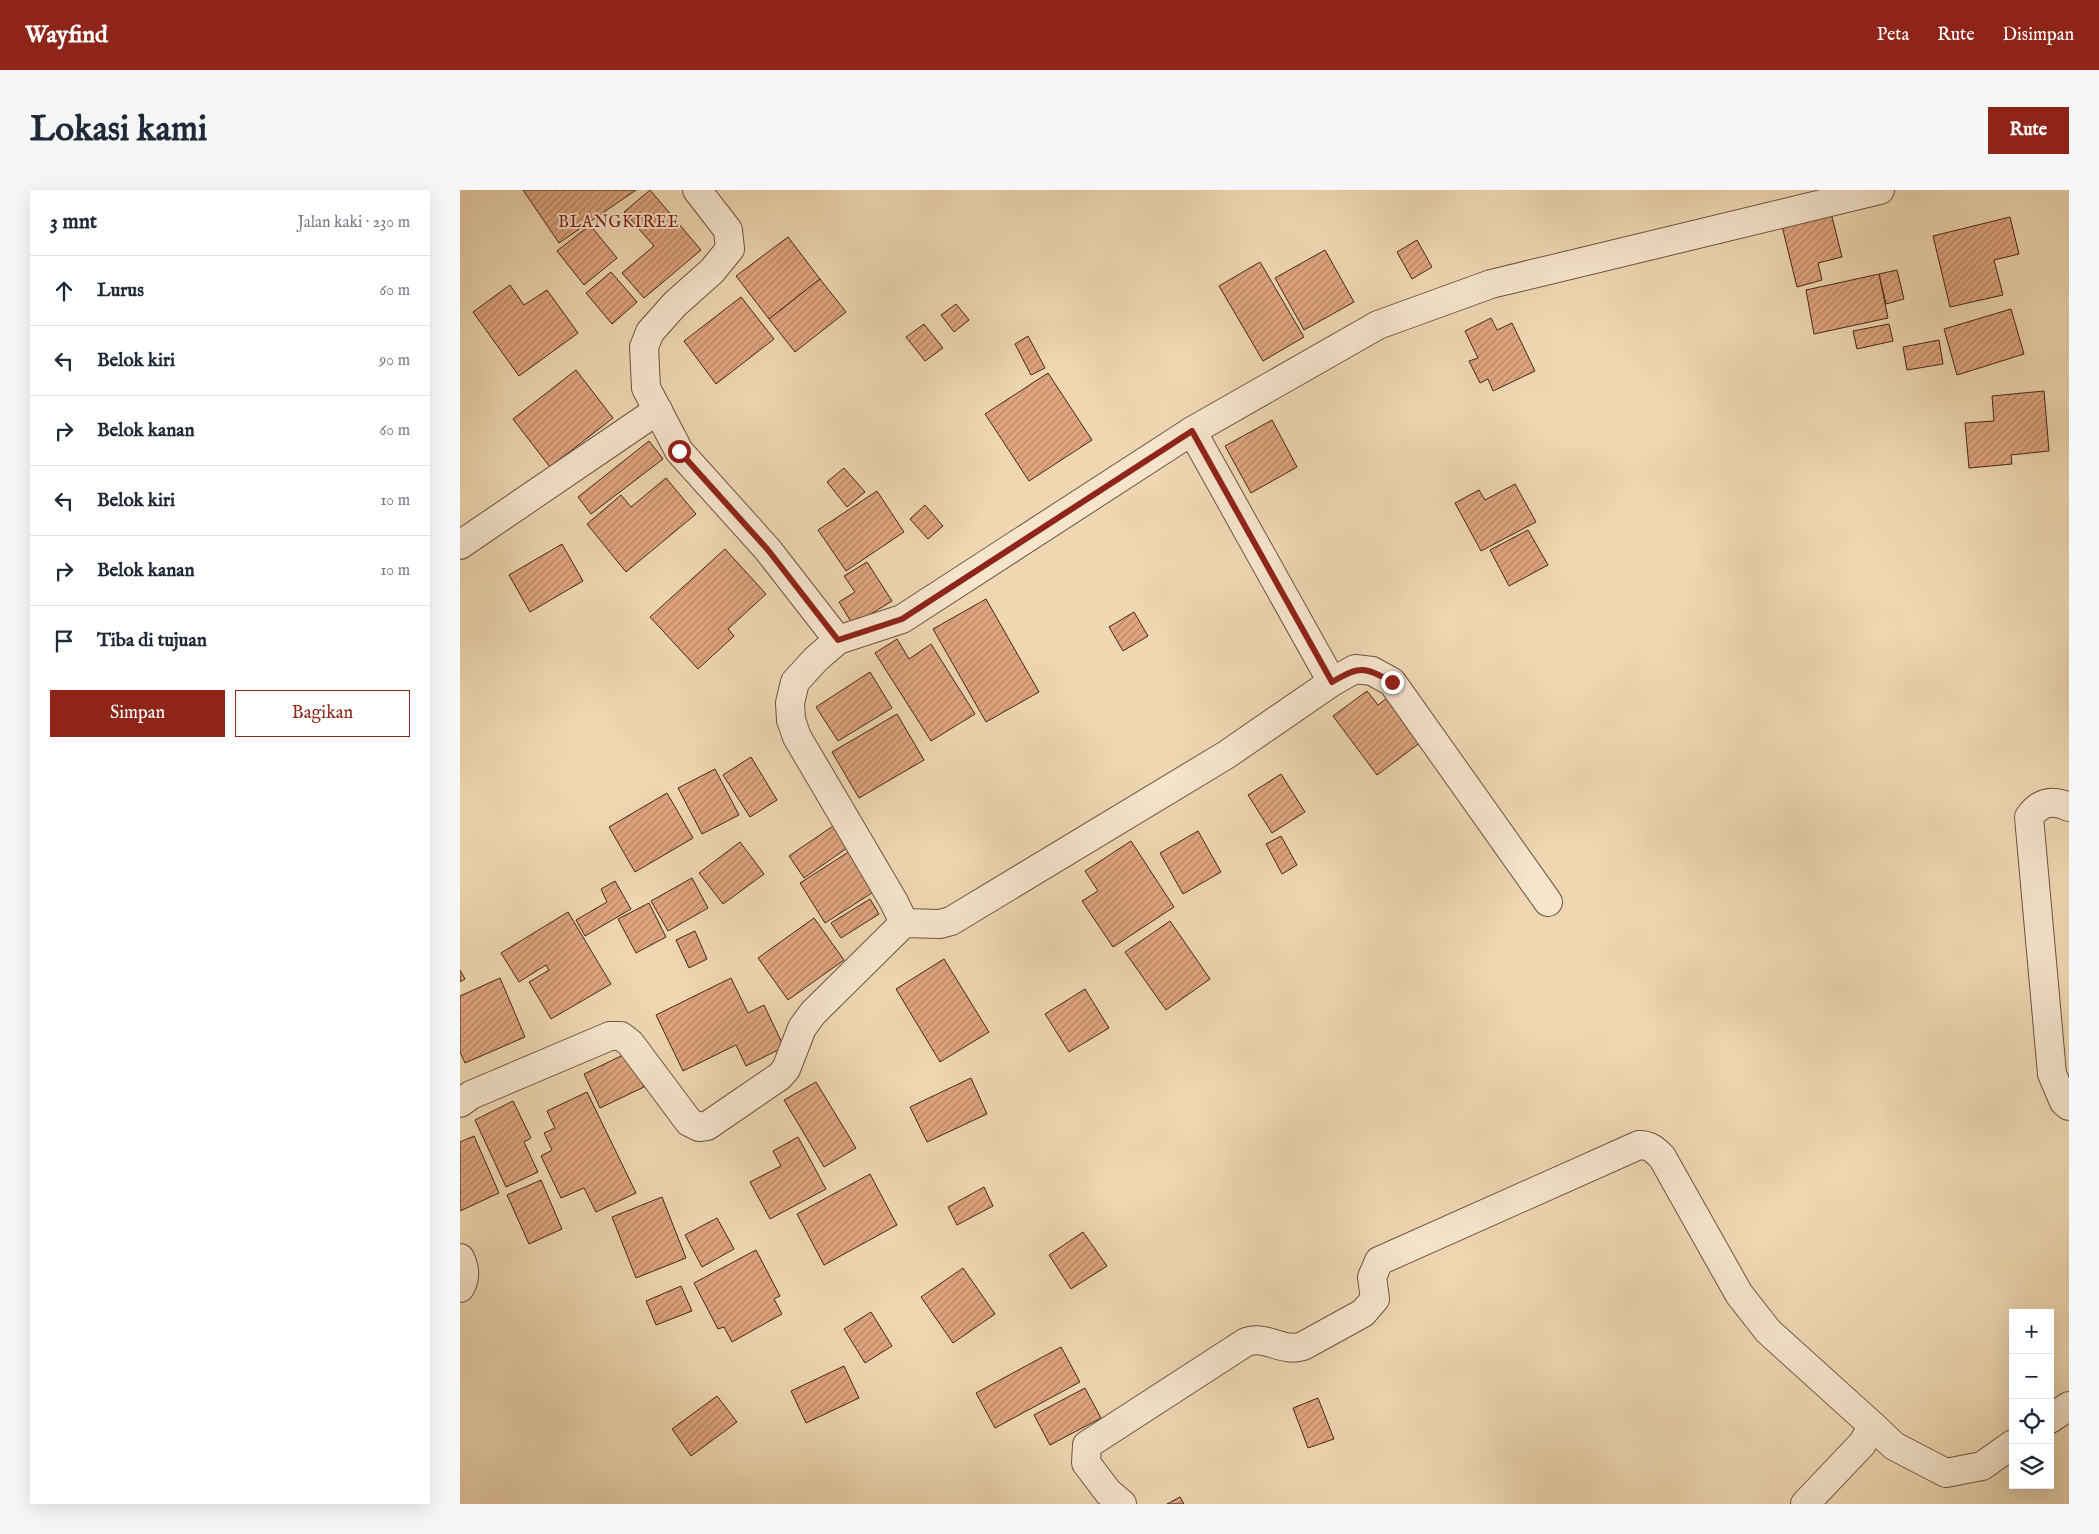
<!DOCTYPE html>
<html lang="id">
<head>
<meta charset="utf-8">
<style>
  :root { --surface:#fff; --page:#f6f6f7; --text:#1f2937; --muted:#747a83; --line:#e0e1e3; --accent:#8f2418 }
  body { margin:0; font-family:"IM FELL English",serif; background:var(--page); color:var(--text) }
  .controls { position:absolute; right:15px; bottom:15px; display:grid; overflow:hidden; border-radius:0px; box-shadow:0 5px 20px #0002 }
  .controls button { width:45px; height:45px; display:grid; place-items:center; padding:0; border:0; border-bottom:1px solid var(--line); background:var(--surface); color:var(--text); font:25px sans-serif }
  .stop { position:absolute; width:15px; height:15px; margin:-11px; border:4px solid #8f2418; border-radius:50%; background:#fff }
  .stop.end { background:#8f2418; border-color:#fff; box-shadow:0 1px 5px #0008 }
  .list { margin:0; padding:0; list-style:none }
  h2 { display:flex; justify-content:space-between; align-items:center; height:65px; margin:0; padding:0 20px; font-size:21px }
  h2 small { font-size:16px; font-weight:400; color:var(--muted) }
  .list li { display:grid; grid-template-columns:32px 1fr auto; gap:15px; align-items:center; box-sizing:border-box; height:70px; padding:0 20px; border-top:1px solid var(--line) }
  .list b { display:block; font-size:19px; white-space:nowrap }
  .list em { font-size:16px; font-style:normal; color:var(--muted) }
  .actions { display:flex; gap:10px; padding:15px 20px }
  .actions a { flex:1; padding:11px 0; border:1px solid var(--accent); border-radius:0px; text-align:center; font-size:18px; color:var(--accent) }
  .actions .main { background:var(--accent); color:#fff }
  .icon { flex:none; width:28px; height:28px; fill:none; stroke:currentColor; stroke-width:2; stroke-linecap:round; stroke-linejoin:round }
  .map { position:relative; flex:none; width:1609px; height:1314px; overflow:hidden; border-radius:0px }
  header { display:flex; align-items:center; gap:30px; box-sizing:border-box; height:70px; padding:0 25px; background:var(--accent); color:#fff }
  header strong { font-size:24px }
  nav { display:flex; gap:28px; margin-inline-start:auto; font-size:18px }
  .intro { display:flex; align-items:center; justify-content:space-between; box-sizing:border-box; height:120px; padding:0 30px }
  h1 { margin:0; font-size:35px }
  .button { padding:12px 22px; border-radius:0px; background:var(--accent); color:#fff; font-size:18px; font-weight:700 }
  main { display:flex; gap:30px; padding:0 30px }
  aside { flex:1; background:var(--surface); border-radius:0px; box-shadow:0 5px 20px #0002 }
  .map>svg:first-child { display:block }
</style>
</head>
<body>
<header>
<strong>Wayfind</strong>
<nav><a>Peta</a><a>Rute</a><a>Disimpan</a></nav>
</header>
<div class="intro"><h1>Lokasi kami</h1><a class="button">Rute</a></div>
<main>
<aside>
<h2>3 mnt<small>Jalan kaki · 230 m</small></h2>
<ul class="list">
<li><svg class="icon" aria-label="ahead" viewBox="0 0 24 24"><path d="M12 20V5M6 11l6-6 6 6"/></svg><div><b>Lurus</b></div><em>60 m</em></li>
<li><svg class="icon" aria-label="left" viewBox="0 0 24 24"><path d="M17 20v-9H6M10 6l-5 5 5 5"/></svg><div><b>Belok kiri</b></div><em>90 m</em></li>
<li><svg class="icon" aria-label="right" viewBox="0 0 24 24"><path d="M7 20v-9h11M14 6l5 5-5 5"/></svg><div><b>Belok kanan</b></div><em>60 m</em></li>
<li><svg class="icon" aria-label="left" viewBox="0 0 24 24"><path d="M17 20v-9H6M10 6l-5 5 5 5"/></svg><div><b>Belok kiri</b></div><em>10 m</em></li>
<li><svg class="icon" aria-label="right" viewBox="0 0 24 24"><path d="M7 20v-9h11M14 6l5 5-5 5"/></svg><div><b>Belok kanan</b></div><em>10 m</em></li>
<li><svg class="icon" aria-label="arrive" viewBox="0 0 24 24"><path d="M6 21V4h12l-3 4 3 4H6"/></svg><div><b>Tiba di tujuan</b></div></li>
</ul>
<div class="actions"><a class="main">Simpan</a><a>Bagikan</a></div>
</aside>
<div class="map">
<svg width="1609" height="1314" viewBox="0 0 1609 1314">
  <defs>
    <pattern id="building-hatch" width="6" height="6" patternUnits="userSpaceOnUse" patternTransform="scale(1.25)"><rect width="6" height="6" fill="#e0a57f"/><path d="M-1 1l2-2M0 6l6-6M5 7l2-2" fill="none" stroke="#b78667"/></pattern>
  </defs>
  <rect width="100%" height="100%" fill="#efd7b2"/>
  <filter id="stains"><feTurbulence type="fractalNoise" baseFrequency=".004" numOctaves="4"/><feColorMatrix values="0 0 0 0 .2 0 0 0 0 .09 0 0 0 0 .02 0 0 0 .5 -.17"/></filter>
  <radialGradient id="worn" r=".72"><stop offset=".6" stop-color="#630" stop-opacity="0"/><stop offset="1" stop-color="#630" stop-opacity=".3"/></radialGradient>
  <g fill="url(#building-hatch)" stroke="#44271b">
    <path d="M 63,0 L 176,0 L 99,53 Z"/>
    <path d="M 190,0 L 241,60 L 184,108 L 162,83 L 194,56 L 164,22 Z"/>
    <path d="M 1371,23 L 1382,67 L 1358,73 L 1362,90 L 1337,97 L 1322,36 Z"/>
    <path d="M 1550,27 L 1559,64 L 1534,70 L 1543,105 L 1490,117 L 1473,46 Z"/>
    <path d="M 130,35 L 157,68 L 124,95 L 97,61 Z"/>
    <path d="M 328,47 L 360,89 L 309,129 L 276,86 Z"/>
    <path d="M 957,50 L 972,77 L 952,89 L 937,62 Z"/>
    <path d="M 865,60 L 894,112 L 844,140 L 815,88 Z"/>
    <path d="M 800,72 L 844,147 L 803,171 L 759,96 Z"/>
    <path d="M 1437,80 L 1444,109 L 1426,114 L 1419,84 Z"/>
    <path d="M 151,82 L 177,112 L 152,134 L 126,103 Z"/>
    <path d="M 1419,84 L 1428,128 L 1354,144 L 1346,100 Z"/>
    <path d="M 360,89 L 386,122 L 335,162 L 309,129 Z"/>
    <path d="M 50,95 L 64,115 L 87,100 L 118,143 L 59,186 L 13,122 Z"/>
    <path d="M 281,107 L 314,149 L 256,194 L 224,151 Z"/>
    <path d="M 496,114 L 509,130 L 494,142 L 481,125 Z"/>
    <path d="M 1551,119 L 1564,164 L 1497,185 L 1484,139 Z"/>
    <path d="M 1031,128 L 1037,140 L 1052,133 L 1075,181 L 1033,201 L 1028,189 L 1020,193 L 1009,171 L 1018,168 L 1005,141 Z"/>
    <path d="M 464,134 L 483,158 L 465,171 L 446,147 Z"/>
    <path d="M 1429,134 L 1433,151 L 1397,159 L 1393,141 Z"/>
    <path d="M 568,146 L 585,178 L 571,185 L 555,154 Z"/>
    <path d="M 1479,150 L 1483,174 L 1447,180 L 1443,157 Z"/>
    <path d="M 116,180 L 153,228 L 90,277 L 53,229 Z"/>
    <path d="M 588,183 L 632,250 L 569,291 L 525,224 Z"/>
    <path d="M 1584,201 L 1589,261 L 1551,265 L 1552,274 L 1509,278 L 1505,233 L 1534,231 L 1532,206 Z"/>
    <path d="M 812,230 L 837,277 L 791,303 L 765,256 Z"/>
    <path d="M 189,251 L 203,269 L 131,324 L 118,307 Z"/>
    <path d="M 384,278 L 405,302 L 387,317 L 367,292 Z"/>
    <path d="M 206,288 L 236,324 L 166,382 L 127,334 L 161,305 L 171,317 Z"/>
    <path d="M 1055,294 L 1076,332 L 1021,361 L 995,313 L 1019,300 L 1025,310 Z"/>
    <path d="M 417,301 L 444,342 L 386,381 L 358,340 Z"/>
    <path d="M 465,315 L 483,336 L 468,349 L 450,329 Z"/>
    <path d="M 1068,340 L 1088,375 L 1049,396 L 1030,360 Z"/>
    <path d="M 102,354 L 123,391 L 70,422 L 49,385 Z"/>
    <path d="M 265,359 L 306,404 L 268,439 L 274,446 L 238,479 L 190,427 Z"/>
    <path d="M 407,372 L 432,411 L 393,435 L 379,412 L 395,402 L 384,386 Z"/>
    <path d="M 526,409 L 579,502 L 526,532 L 473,439 Z"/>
    <path d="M 674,422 L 688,446 L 663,461 L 649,437 Z"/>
    <path d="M 437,449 L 449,469 L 471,454 L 515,524 L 471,551 L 415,463 Z"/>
    <path d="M 410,482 L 432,518 L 378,551 L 356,517 Z"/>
    <path d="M 907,501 L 918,515 L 927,508 L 961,552 L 917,585 L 873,526 Z"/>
    <path d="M 437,524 L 464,570 L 399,608 L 372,562 Z"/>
    <path d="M 291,567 L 317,610 L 290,627 L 263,585 Z"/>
    <path d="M 255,579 L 279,625 L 242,644 L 218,598 Z"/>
    <path d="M 821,584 L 845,622 L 812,643 L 788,605 Z"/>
    <path d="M 207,603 L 233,648 L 175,682 L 149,637 Z"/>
    <path d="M 376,634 L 390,656 L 344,688 L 329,666 Z"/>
    <path d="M 738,641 L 761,682 L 723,704 L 700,663 Z"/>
    <path d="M 821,646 L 837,675 L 822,684 L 806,654 Z"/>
    <path d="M 671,651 L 714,717 L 653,757 L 622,711 L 638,701 L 625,681 Z"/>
    <path d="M 280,652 L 304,684 L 263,714 L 239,683 Z"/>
    <path d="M 390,661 L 415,701 L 365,733 L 340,693 Z"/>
    <path d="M 232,688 L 248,718 L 208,741 L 191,711 Z"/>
    <path d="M 155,691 L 171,719 L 125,746 L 116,730 L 147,712 L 141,699 Z"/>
    <path d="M 410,709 L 419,724 L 381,748 L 371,733 Z"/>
    <path d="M 189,713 L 206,747 L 176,763 L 158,729 Z"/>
    <path d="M 108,722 L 151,794 L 91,829 L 69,792 L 89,780 L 86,775 L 59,792 L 41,763 Z"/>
    <path d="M 354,728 L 384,770 L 328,810 L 298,768 Z"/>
    <path d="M 710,731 L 750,789 L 706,820 L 665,762 Z"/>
    <path d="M 235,741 L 247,769 L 229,778 L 216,750 Z"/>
    <path d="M 484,769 L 529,842 L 480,872 L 436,799 Z"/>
    <path d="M 0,780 L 5,789 L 0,792 Z"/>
    <path d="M 40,788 L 65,847 L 5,873 L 0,862 L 0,806 Z"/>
    <path d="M 271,788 L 288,823 L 304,815 L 324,857 L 286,876 L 276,855 L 223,881 L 196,825 Z"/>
    <path d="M 625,799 L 649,838 L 609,862 L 585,824 Z"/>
    <path d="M 167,863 L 184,897 L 140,918 L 124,884 Z"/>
    <path d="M 511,888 L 527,924 L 467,952 L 450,917 Z"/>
    <path d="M 356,892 L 396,958 L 364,977 L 324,910 Z"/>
    <path d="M 127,902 L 176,1003 L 136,1022 L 124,998 L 101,1008 L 81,966 L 92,960 L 84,943 L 95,938 L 87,921 Z"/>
    <path d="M 53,911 L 71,948 L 64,952 L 78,982 L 46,997 L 15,930 Z"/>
    <path d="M 14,946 L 39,1003 L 0,1021 L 0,952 Z"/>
    <path d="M 338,947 L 366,999 L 310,1029 L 290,992 L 321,976 L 313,961 Z"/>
    <path d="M 410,984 L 437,1035 L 364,1075 L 337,1024 Z"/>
    <path d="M 81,990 L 102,1039 L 69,1054 L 47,1005 Z"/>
    <path d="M 524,997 L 533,1016 L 497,1035 L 488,1017 Z"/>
    <path d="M 202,1007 L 226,1068 L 176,1088 L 152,1027 Z"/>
    <path d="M 257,1028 L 274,1059 L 242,1077 L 225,1045 Z"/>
    <path d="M 623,1042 L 647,1076 L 611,1099 L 589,1065 Z"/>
    <path d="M 296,1060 L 320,1106 L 314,1109 L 322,1124 L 272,1152 L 264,1137 L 258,1139 L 234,1093 Z"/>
    <path d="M 503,1078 L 535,1124 L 493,1153 L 461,1107 Z"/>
    <path d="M 221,1096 L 232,1121 L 196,1135 L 186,1111 Z"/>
    <path d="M 411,1122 L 432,1156 L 405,1173 L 384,1139 Z"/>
    <path d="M 601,1157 L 620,1192 L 535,1238 L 516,1203 Z"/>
    <path d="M 384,1176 L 399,1208 L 346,1233 L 331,1201 Z"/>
    <path d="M 625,1198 L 641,1228 L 590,1255 L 574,1225 Z"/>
    <path d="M 257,1206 L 277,1232 L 231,1266 L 212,1239 Z"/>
    <path d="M 858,1208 L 874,1249 L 848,1258 L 833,1218 Z"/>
    <path d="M 720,1307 L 724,1314 L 707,1314 Z"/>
  </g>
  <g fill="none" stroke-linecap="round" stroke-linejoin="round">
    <g stroke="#6f5341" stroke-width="30">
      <g id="minor">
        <path d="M 237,0 L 268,40 L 270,59 L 252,81 L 215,114 L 190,142 L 184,157 L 186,198 L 219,261 L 308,360 L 378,450"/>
        <path d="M 732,241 L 872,492"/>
        <path d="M 0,355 L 198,220"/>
        <path d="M 1609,617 C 1592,609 1580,612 1569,627 L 1592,884 L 1604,912 L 1609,916"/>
        <path d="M 444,733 L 480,734 L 491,731 L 766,565 L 872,492 L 895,479 L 912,481 L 932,492 L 1088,712"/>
        <path d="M 0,913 L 11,905 L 150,846 L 161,846 L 170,853 L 229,932 L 239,937 L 247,936 L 320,886 L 326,879 L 342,838 L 353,823 L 444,733 L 434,712 L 337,547 L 331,530 L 330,513 L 335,492 L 356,469 L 378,450 L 442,429 L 732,241 L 918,135 L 1031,94 L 1420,0"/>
        <path d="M 0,1068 C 5,1078 6,1088 0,1098"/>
        <path d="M 1590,1229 L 1609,1216"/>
        <path d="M 662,1314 L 648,1302 L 626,1273 L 627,1255 L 786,1152 C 808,1145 822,1163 843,1156 L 903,1123 L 915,1109 L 912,1087 L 919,1071 L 1179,955 C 1190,955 1195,960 1202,967 L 1279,1104 L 1308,1141 L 1413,1236"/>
        <path d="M 1345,1314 L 1402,1254 L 1413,1236 L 1434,1256 L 1486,1283 L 1522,1276 L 1553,1254"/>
      </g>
    </g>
    <use href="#minor" stroke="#f5e5cd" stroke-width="28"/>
  </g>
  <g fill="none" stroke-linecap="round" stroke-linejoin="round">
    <path stroke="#8f2418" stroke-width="6" d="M 219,261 L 308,360 L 378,450 L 442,429 L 732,241 L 872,492 C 900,476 903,476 932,492"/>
  </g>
  <g text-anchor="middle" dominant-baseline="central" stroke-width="4" stroke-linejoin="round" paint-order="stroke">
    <g font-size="16" letter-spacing="1" fill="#7a1f14" stroke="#f5e5cd">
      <text x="159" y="33">BLANGKIREE</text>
    </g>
  </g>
  <rect width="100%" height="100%" filter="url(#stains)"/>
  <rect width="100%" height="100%" fill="url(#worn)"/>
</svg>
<div class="controls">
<button>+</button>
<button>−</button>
<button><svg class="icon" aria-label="locate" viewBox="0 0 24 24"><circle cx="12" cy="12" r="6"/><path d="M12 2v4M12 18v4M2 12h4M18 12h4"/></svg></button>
<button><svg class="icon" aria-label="layers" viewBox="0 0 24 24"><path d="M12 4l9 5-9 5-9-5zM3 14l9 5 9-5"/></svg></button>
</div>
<div class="stop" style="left:219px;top:261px"></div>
<div class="stop end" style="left:932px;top:492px"></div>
</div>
</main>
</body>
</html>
